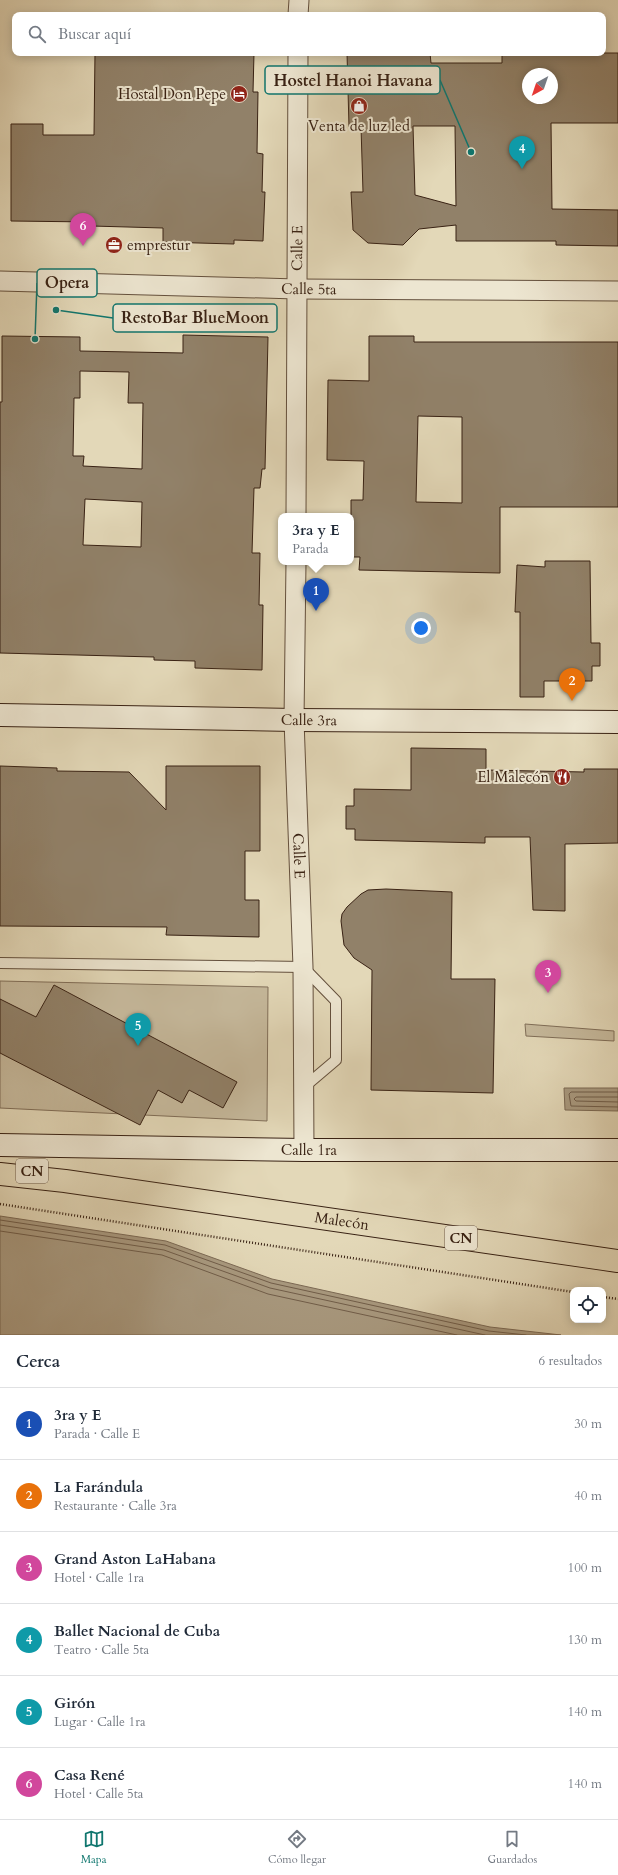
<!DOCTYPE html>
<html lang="es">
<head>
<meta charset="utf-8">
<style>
  :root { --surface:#fff; --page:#f6f6f7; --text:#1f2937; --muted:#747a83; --line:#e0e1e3; --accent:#0f766e }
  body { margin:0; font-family:Cardo,serif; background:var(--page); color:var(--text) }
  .controls { position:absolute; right:12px; bottom:12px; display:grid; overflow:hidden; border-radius:8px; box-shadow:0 2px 10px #0003 }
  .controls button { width:36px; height:36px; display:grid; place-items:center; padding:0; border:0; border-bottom:1px solid var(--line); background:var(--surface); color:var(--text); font:20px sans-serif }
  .compass { position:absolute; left:522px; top:68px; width:36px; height:36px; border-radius:50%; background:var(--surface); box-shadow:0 2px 10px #0003; rotate:220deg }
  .you { position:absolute; left:421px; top:628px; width:14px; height:14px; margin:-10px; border:3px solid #fff; border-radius:50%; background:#1a73e8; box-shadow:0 0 0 6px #1a73e833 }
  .badge { display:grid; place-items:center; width:26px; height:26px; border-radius:50%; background:var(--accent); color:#fff; font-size:13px; font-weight:700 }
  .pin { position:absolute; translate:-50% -33px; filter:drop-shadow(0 1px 2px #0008) }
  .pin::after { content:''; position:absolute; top:21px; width:14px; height:12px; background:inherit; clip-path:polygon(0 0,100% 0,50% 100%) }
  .popup { position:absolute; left:278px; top:513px; width:76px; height:52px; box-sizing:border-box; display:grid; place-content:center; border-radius:8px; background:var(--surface); filter:drop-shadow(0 1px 3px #0005); font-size:13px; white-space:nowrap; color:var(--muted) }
  .popup b { font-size:15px; color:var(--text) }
  .popup::after { content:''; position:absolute; left:50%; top:100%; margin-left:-8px; border:8px solid transparent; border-top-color:var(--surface) }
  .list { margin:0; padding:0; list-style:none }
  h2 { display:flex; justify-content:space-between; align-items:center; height:52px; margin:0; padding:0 16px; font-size:17px }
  h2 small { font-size:13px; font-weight:400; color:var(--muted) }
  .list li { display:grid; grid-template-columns:26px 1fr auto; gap:12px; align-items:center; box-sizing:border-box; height:72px; padding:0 16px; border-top:1px solid var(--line) }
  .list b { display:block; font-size:15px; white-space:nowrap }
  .list p { margin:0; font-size:13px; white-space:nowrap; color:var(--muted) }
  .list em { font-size:13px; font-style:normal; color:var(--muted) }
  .icon { flex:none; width:22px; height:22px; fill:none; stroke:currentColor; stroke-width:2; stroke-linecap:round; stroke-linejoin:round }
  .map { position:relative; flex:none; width:618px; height:1335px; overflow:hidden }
  .search { position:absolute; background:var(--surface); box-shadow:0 2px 10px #0003; left:12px; right:12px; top:12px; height:44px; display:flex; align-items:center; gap:10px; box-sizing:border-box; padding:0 14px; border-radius:8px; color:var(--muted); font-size:15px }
  .sheet { height:484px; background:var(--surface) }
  nav { display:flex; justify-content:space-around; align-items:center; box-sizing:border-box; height:56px; border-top:1px solid var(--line); background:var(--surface); font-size:11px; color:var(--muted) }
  nav a { display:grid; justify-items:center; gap:2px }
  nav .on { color:var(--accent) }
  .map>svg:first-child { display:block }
</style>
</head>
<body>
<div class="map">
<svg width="618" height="1335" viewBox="0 0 618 1335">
  <rect width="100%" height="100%" fill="#e3d8b8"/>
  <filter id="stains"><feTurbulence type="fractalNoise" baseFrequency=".005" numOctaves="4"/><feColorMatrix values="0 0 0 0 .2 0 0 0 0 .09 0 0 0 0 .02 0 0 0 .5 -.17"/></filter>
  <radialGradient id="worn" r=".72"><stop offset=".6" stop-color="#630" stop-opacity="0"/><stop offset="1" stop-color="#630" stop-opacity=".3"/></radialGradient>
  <g fill="#c6b99c" stroke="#806e58">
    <path d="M 0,981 L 268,987 L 267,1121 L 0,1108 Z"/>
    <path d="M 525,1024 L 614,1031 L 614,1041 L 526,1036 Z"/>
  </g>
  <g fill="#a99a80" stroke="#7c6a55">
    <path d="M 564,1088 L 618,1088 L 618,1111 L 565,1110 Z"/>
    <path d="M 0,1216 L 166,1241 L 272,1279 L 490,1327 L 561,1335 L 0,1335 Z"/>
  </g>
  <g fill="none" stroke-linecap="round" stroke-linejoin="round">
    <g stroke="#715e4a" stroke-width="1">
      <path d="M 618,1092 L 571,1092 L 569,1094 L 571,1106 L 618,1107"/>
      <path d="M 618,1097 L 576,1097 L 574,1099 L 576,1101 L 618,1102"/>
      <path d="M 0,1220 L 165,1245 L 271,1283 L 489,1331 L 526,1335"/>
      <path d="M 0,1225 L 164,1250 L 270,1288 L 485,1335"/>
      <path d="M 0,1231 L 162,1255 L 268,1294 L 457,1335"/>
    </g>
  </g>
  <g fill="#918169" stroke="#392214" fill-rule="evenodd">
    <path d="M 95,53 L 254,53 L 253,92 L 258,92 L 257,153 L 263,154 L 262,192 L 265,192 L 263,241 L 234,240 L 234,244 L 163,242 L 163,228 L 92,226 L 92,222 L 11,221 L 11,124 L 43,124 L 43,135 L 94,135 Z"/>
    <path d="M 347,53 L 430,53 L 431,63 L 502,63 L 502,53 L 618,53 L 618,123 L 551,123 L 552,209 L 618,210 L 618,246 L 556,245 L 556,241 L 456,241 L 456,225 L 419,229 L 403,245 L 368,243 L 353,230 L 351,192 L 363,192 L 361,127 L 349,127 ZM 528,74 L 552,74 L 552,98 L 528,98 ZM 413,126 L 455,126 L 456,206 L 415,195 Z"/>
    <path d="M 183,335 L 268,337 L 265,469 L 262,469 L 260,488 L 254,488 L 252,553 L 260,553 L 259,605 L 263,605 L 262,670 L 195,668 L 195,661 L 154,660 L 154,657 L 0,653 L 0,402 L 2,402 L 2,336 L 80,337 L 80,351 L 183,353 ZM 80,371 L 129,372 L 128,403 L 143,403 L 142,469 L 83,466 L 84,456 L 73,456 L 74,398 L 80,398 ZM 85,499 L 142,502 L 141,547 L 83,545 Z"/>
    <path d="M 369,336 L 414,336 L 414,342 L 618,342 L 618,507 L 500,507 L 500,573 L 359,570 L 360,557 L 351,557 L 351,500 L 363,500 L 364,461 L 327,460 L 328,380 L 369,381 ZM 418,416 L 462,417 L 462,503 L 416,502 Z"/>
    <path d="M 545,561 L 590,561 L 591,643 L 600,643 L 600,666 L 592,666 L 592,681 L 544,681 L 544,697 L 520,697 L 520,612 L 515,612 L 517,565 L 545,567 Z"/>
    <path d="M 411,748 L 486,749 L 486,770 L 584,772 L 584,769 L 618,769 L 618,843 L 565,844 L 565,911 L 533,910 L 530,837 L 485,837 L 485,843 L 355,840 L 355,829 L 346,829 L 346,806 L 354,806 L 354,789 L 411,790 Z"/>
    <path d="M 0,766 L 57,768 L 57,771 L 129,772 L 166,810 L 166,766 L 260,766 L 260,851 L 245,851 L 245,900 L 259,900 L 259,937 L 166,935 L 167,927 L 0,926 Z"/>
    <path d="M 386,889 L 452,892 L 451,979 L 495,979 L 493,1093 L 371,1090 L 372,970 L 354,958 L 344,945 L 341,921 L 342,914 L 347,907 L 361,894 L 368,890 Z"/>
    <path d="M 54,985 L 237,1082 L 223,1108 L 189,1090 L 182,1103 L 158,1090 L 140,1125 L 0,1053 L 0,999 L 36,1017 Z"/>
  </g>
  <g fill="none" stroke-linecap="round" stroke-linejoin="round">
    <g stroke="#64503d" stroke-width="12">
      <path id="lane" d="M 0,963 L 303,967 L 336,1001 L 336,1060 L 303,1088"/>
    </g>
    <g stroke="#64503d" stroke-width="21">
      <g id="street">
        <path d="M 298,15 L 299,0"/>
        <path id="s1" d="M 0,281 L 297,289 L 618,291"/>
        <path id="s2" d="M 296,516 L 298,53"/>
        <path id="s3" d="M 296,562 L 294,720 L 303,967 L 304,1150"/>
      </g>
    </g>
    <g stroke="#392214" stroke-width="24">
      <g id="secondary">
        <path id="s4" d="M 0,715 L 294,720 L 618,722"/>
        <path id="s5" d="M 0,1145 L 304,1150 L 618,1150"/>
      </g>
    </g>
    <g stroke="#392214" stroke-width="24">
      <g id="highway">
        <path id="s6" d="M 0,1174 L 65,1181 L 618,1261"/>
      </g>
    </g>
    <g stroke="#392214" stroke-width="2.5" stroke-dasharray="1 2" stroke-linecap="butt">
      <path d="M 0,1204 L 573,1292"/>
      <path d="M 603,1297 L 618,1299"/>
    </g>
    <use href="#lane" stroke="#ede6d1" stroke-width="10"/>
    <use href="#street" stroke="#ede6d1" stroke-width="19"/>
    <use href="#secondary" stroke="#ede6d1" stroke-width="22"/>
    <use href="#highway" stroke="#e3d8b8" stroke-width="22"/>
  </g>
  <defs>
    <g id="hotel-disc" transform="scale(0.9)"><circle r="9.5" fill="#8f2418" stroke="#ede6d1"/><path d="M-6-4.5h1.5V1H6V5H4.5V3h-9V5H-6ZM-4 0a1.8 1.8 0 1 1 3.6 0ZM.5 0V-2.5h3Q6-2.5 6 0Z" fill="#fff"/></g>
    <g id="shop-disc" transform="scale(0.9)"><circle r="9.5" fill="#8f2418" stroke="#ede6d1"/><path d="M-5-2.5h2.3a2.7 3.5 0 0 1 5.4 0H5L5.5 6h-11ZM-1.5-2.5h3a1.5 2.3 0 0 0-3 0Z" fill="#fff"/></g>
    <g id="office-disc" transform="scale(0.9)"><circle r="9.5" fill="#8f2418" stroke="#ede6d1"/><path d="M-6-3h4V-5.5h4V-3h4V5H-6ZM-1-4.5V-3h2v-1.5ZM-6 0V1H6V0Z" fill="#fff"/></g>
    <g id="restaurant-disc" transform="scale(0.9)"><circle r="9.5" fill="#8f2418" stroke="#ede6d1"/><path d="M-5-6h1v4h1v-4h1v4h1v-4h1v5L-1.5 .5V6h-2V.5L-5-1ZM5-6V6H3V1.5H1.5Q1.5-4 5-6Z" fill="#fff"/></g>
  </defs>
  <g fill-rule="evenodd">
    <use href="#hotel-disc" x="239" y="94"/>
    <use href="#shop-disc" x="359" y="106"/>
    <use href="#office-disc" x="114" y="245"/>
    <use href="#restaurant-disc" x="562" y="777"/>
  </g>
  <g text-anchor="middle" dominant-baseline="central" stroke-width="4" stroke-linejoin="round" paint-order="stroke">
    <g fill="#ede6d1" stroke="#6f5d4d" stroke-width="1">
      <rect x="16" y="1159" width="32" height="24" rx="3"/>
      <rect x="445" y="1226" width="32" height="24" rx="3"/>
    </g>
    <g font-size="14" font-weight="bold" fill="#392214">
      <text x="32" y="1171">CN</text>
      <text x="461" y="1238">CN</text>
    </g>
    <g font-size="15" fill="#392214" stroke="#ede6d1" text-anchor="end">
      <text x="226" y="94">Hostal Don Pepe</text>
      <text x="359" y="126" text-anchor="middle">Venta de luz led</text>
      <text x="127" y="245" text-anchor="start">emprestur</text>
      <text x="549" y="777">El Malecón</text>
    </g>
    <g font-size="15" fill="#392214" stroke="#ede6d1">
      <text stroke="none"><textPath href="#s2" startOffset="268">Calle E</textPath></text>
      <text stroke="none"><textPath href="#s1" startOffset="309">Calle 5ta</textPath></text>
      <text stroke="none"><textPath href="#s4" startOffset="309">Calle 3ra</textPath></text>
      <text stroke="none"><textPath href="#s3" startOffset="294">Calle E</textPath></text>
      <text stroke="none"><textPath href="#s5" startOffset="309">Calle 1ra</textPath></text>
      <text stroke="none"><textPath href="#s6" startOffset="345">Malecón</textPath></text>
    </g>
  </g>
  <path fill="none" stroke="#0f766e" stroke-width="1.5" d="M471 152L440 80M35 339L37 283M56 310L113 318"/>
  <g fill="#0f766e" stroke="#ede6d1" stroke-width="1.5">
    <circle cx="471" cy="152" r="4"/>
    <circle cx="35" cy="339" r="4"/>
    <circle cx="56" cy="310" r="4"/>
  </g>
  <g fill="#ede6d1" stroke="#0f766e" stroke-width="1.5">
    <rect x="265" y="66" width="175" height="28" rx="4"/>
    <rect x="37" y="269" width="60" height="28" rx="4"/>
    <rect x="113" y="304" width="164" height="28" rx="4"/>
  </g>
  <g font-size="16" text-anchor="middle" font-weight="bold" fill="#392214">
    <text x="353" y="86">Hostel Hanoi Havana</text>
    <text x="67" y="288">Opera</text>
    <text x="195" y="323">RestoBar BlueMoon</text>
  </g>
  <rect width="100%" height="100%" filter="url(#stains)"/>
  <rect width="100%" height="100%" fill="url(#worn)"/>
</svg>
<div class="controls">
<button><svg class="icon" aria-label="locate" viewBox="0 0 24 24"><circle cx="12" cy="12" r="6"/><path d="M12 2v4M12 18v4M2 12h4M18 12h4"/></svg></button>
</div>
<svg class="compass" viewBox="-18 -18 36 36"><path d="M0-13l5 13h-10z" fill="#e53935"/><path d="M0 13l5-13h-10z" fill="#747a83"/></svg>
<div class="you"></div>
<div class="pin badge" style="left:316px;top:611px;background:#1a4fb4">1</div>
<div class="popup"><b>3ra y E</b>Parada</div>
<div class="pin badge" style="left:572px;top:701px;background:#e8710a">2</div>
<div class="pin badge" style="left:548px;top:993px;background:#d1479c">3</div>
<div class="pin badge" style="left:522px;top:169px;background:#0f9aa8">4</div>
<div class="pin badge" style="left:138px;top:1046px;background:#0f9aa8">5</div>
<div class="pin badge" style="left:83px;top:246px;background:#d1479c">6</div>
<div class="search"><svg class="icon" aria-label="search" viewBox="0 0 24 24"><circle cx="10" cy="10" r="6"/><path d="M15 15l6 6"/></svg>Buscar aquí</div>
</div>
<section class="sheet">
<h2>Cerca<small>6 resultados</small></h2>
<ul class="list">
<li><span class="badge" style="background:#1a4fb4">1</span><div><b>3ra y E</b><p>Parada · Calle E</p></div><em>30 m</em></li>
<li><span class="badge" style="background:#e8710a">2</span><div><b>La Farándula</b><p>Restaurante · Calle 3ra</p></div><em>40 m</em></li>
<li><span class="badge" style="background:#d1479c">3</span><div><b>Grand Aston LaHabana</b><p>Hotel · Calle 1ra</p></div><em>100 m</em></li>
<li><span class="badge" style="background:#0f9aa8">4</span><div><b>Ballet Nacional de Cuba</b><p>Teatro · Calle 5ta</p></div><em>130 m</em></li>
<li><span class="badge" style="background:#0f9aa8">5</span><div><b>Girón</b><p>Lugar · Calle 1ra</p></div><em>140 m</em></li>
<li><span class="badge" style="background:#d1479c">6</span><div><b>Casa René</b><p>Hotel · Calle 5ta</p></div><em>140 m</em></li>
</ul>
</section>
<nav>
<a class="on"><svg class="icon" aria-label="map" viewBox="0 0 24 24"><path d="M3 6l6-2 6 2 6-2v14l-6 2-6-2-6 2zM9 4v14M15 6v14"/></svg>Mapa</a>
<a><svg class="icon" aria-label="directions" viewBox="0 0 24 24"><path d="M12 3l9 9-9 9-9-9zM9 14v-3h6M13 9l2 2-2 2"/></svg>Cómo llegar</a>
<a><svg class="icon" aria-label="saved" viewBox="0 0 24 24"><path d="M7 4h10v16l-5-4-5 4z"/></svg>Guardados</a>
</nav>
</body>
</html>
